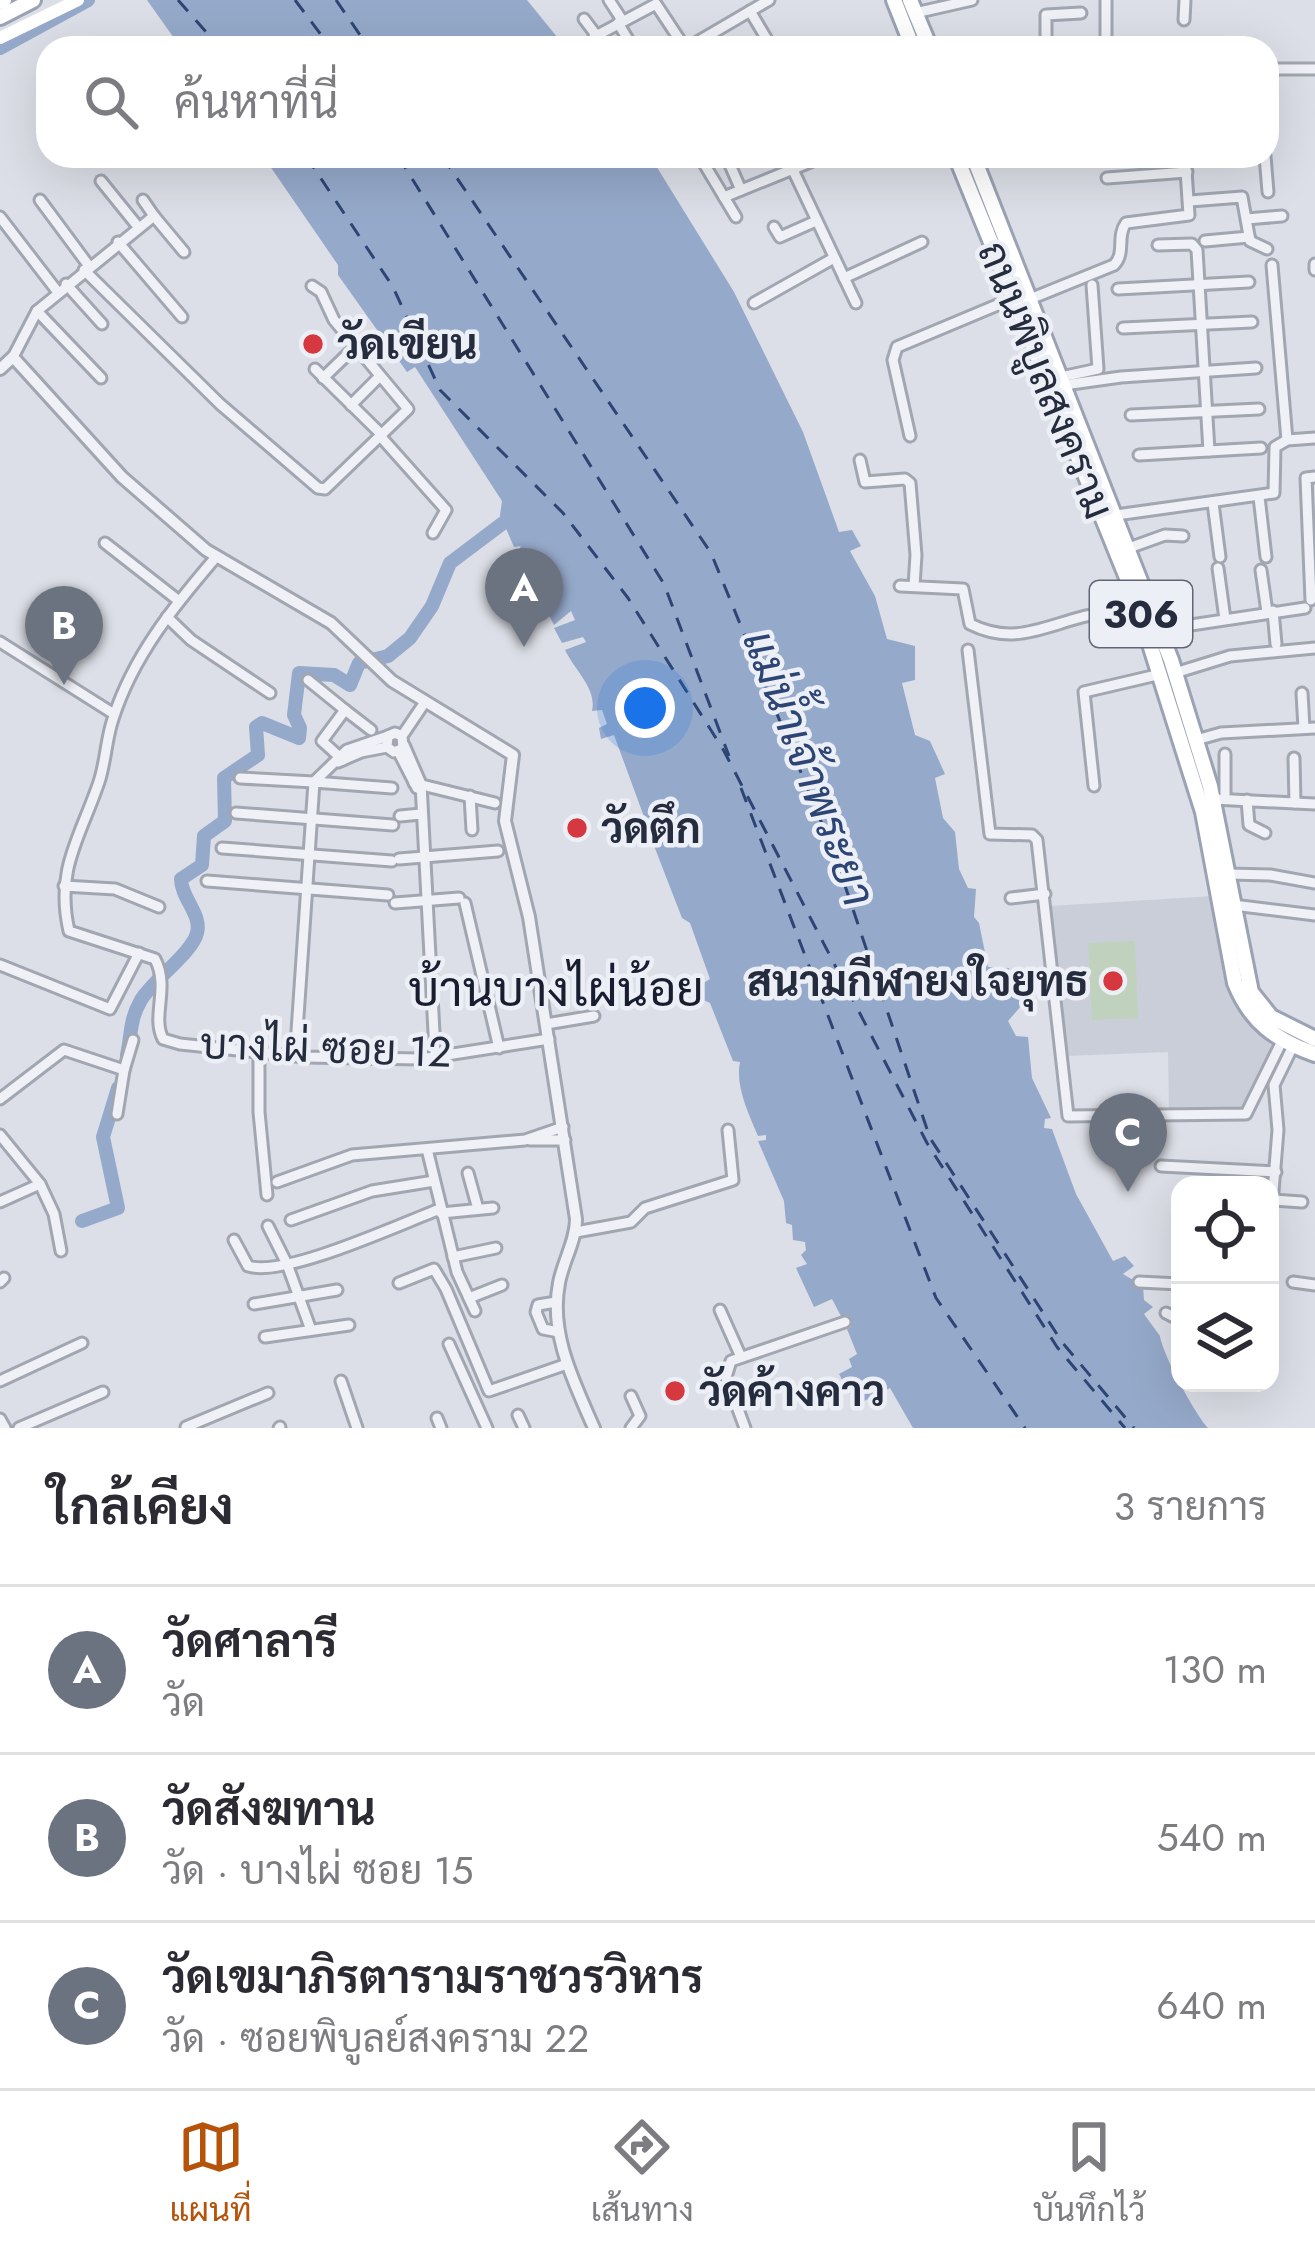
<!DOCTYPE html>
<html lang="th">
<head>
<meta charset="utf-8">
<style>
  :root { --surface:#fff; --page:#f7f7f7; --text:#2b2b33; --muted:#7c7c81; --line:#e1e1e2; --accent:#b45309 }
  body { margin:0; font-family:Jost,Sarabun,sans-serif; background:var(--page); color:var(--text) }
  .controls { position:absolute; right:36px; bottom:36px; display:grid; overflow:hidden; border-radius:24px; box-shadow:0 12px 48px #0002 }
  .controls button { width:108px; height:108px; display:grid; place-items:center; padding:0; border:0; border-bottom:3px solid var(--line); background:var(--surface); color:var(--text); font:60px sans-serif }
  .you { position:absolute; left:645px; top:708px; width:42px; height:42px; margin:-30px; border:9px solid #fff; border-radius:50%; background:#1a73e8; box-shadow:0 0 0 18px #1a73e833 }
  .badge { display:grid; place-items:center; width:78px; height:78px; border-radius:50%; background:var(--accent); color:#fff; font-size:39px; font-weight:700 }
  .pin { position:absolute; translate:-50% -99px; filter:drop-shadow(0 3px 6px #0008) }
  .pin::after { content:''; position:absolute; top:63px; width:42px; height:36px; background:inherit; clip-path:polygon(0 0,100% 0,50% 100%) }
  .list { margin:0; padding:0; list-style:none }
  h2 { display:flex; justify-content:space-between; align-items:center; height:156px; margin:0; padding:0 48px; font-size:51px }
  h2 small { font-size:39px; font-weight:400; color:var(--muted) }
  .list li { display:grid; grid-template-columns:78px 1fr auto; gap:36px; align-items:center; box-sizing:border-box; height:168px; padding:0 48px; border-top:3px solid var(--line) }
  .list b { display:block; font-size:45px; white-space:nowrap }
  .list p { margin:0; font-size:39px; white-space:nowrap; color:var(--muted) }
  .list em { font-size:39px; font-style:normal; color:var(--muted) }
  .icon { flex:none; width:66px; height:66px; fill:none; stroke:currentColor; stroke-width:2; stroke-linecap:round; stroke-linejoin:round }
  .map { position:relative; flex:none; width:1315px; height:1428px; overflow:hidden }
  .search { position:absolute; background:var(--surface); box-shadow:0 12px 48px #0002; left:36px; right:36px; top:36px; height:132px; display:flex; align-items:center; gap:30px; box-sizing:border-box; padding:0 42px; border-radius:36px; color:var(--muted); font-size:45px }
  .sheet { height:660px; background:var(--surface) }
  nav { display:flex; justify-content:space-around; align-items:center; box-sizing:border-box; height:168px; border-top:3px solid var(--line); background:var(--surface); font-size:33px; color:var(--muted) }
  nav a { display:grid; justify-items:center; gap:6px }
  nav .on { color:var(--accent) }
  .map>svg:first-child { display:block }
</style>
</head>
<body>
<div class="map">
<svg width="1315" height="1428" viewBox="0 0 1315 1428">
  <rect width="100%" height="100%" fill="#dcdfe7"/>
  <path fill="#caced9" d="M 1214,896 L 1231,993 L 1243,1016 L 1274,1048 L 1246,1110 L 1169,1113 L 1168,1052 L 1066,1056 L 1050,906 Z"/>
  <path fill="#c0d2bd" d="M 1135,941 L 1138,1018 L 1092,1020 L 1088,943 Z"/>
  <g fill="#95a9ca">
    <path d="M 147,0 L 527,0 L 566,48 L 181,48 Z"/>
    <path d="M 263,156 L 650,156 L 734,292 L 803,432 L 839,532 L 852,530 L 861,546 L 850,551 L 875,596 L 887,639 L 915,646 L 915,680 L 902,683 L 915,735 L 930,741 L 945,774 L 935,778 L 943,818 L 955,832 L 959,869 L 968,888 L 976,889 L 974,917 L 979,923 L 988,967 L 1009,968 L 1010,977 L 1023,982 L 1022,1005 L 1008,1021 L 1016,1036 L 1028,1037 L 1032,1078 L 1051,1118 L 1045,1119 L 1044,1128 L 1052,1129 L 1076,1194 L 1113,1261 L 1125,1256 L 1134,1266 L 1123,1274 L 1143,1286 L 1144,1300 L 1153,1307 L 1144,1314 L 1160,1336 C 1162,1353 1195,1414 1208,1428 L 913,1428 L 890,1388 L 856,1405 L 839,1374 L 852,1367 L 849,1359 L 857,1354 L 847,1329 L 851,1327 L 849,1316 L 842,1318 L 832,1299 L 814,1307 L 796,1268 L 807,1264 L 801,1255 L 806,1250 L 805,1242 L 793,1240 L 792,1225 L 786,1223 L 784,1201 L 758,1141 L 766,1140 L 766,1135 L 758,1136 C 748,1113 735,1085 740,1062 L 733,1061 L 710,1003 L 699,998 L 697,987 L 710,979 L 690,923 L 682,918 L 651,838 L 670,837 L 669,826 L 663,826 L 663,831 L 650,833 L 614,735 L 601,739 L 599,728 L 607,724 L 602,710 L 592,711 C 597,689 576,672 565,650 L 586,642 L 583,637 L 562,643 L 554,628 L 575,620 L 571,611 L 554,625 L 517,553 L 521,546 L 514,547 L 500,515 L 502,501 L 415,367 L 407,372 L 338,275 L 338,265 Z"/>
  </g>
  <g fill="none" stroke-linecap="round" stroke-linejoin="round">
    <g stroke="#95a9ca" stroke-width="14">
      <path d="M 0,48 L 88,0"/>
      <path d="M 127,1055 C 132,1033 129,1021 141,1000 C 154,979 192,953 197,933 C 202,914 181,898 181,879 L 202,865 L 204,836 L 225,821 L 224,778 L 258,755 L 256,727 L 262,723 L 299,738 L 300,728 L 294,715 L 299,673 L 334,675 L 350,685 L 359,663 L 388,656 L 410,638 L 432,606 L 450,563 L 515,514"/>
      <path d="M 82,1221 L 118,1208 L 103,1137 L 118,1088"/>
    </g>
    <g stroke="#2d4574" stroke-width="3" stroke-dasharray="15 12" stroke-linecap="butt">
      <path d="M 178,0 L 220,48"/>
      <path d="M 295,0 L 331,48"/>
      <path d="M 336,0 L 369,48"/>
      <path d="M 306,156 L 393,287 L 440,390 L 563,513 L 628,598 L 724,751 L 927,1143 L 1057,1347 L 1125,1428"/>
      <path d="M 398,156 L 664,584 L 729,756"/>
      <path d="M 442,156 L 711,553 L 834,853 L 930,1138 L 1062,1342 L 1134,1428"/>
      <path d="M 741,788 L 936,1298 L 1025,1428"/>
    </g>
    <g stroke="#a1a6b1" stroke-width="15">
      <g id="minor">
        <path d="M 609,0 L 622,20"/>
        <path d="M 750,11 L 772,48"/>
        <path d="M 915,13 L 972,0"/>
        <path d="M 584,19 L 606,48"/>
        <path d="M 1184,20 L 1185,0"/>
        <path d="M 618,23 L 632,46"/>
        <path d="M 594,37 L 656,4 L 685,48"/>
        <path d="M 1106,44 L 1106,0"/>
        <path d="M 687,48 L 769,0"/>
        <path d="M 1046,48 L 1046,15 L 1081,13"/>
        <path d="M 1205,48 L 1225,47"/>
        <path d="M 1267,69 L 1315,69"/>
        <path d="M 1082,156 L 1082,159"/>
        <path d="M 1265,156 L 1268,192"/>
        <path d="M 727,158 L 741,190"/>
        <path d="M 703,162 L 736,217"/>
        <path d="M 793,170 L 856,303"/>
        <path d="M 1107,178 L 1187,172"/>
        <path d="M 101,181 L 139,228"/>
        <path d="M 724,197 L 825,156"/>
        <path d="M 40,200 L 89,266"/>
        <path d="M 143,200 L 154,216"/>
        <path d="M 1190,201 L 1242,197 L 1250,241 L 1267,249"/>
        <path d="M 0,217 L 57,291"/>
        <path d="M 1247,219 L 1282,216"/>
        <path d="M 774,227 L 780,237 L 816,221"/>
        <path d="M 1205,241 L 1249,237"/>
        <path d="M 118,242 L 182,317"/>
        <path d="M 1158,245 L 1192,244 L 1197,250 L 1209,451"/>
        <path d="M 1315,264 L 1315,270"/>
        <path d="M 1272,265 L 1287,440"/>
        <path d="M 84,270 L 220,404 L 318,488 L 325,489 L 408,409 L 334,320 L 321,292 L 312,286"/>
        <path d="M 844,278 L 922,242"/>
        <path d="M 66,284 L 102,324"/>
        <path d="M 1118,289 L 1249,282"/>
        <path d="M 1030,299 L 1114,265 C 1126,253 1116,236 1126,223 L 1189,215 L 1185,156"/>
        <path d="M 754,303 L 834,258"/>
        <path d="M 37,311 L 101,378"/>
        <path d="M 1123,328 L 1252,322"/>
        <path d="M 13,357 L 37,311 L 154,216 L 184,252"/>
        <path d="M 315,369 L 382,435"/>
        <path d="M 1061,377 L 1098,369 L 1092,285"/>
        <path d="M 323,378 L 355,347"/>
        <path d="M 1064,385 L 1121,377 L 1256,368"/>
        <path d="M 351,405 L 379,377"/>
        <path d="M 1131,415 L 1259,409"/>
        <path d="M 910,436 L 893,360 L 897,347 L 1014,298"/>
        <path d="M 381,437 L 446,510 L 433,533"/>
        <path d="M 1139,455 L 1261,448"/>
        <path d="M 860,460 L 865,482 L 905,479 L 910,483 L 916,555 L 914,586"/>
        <path d="M 1259,497 L 1266,557"/>
        <path d="M 1213,503 L 1220,557"/>
        <path d="M 1116,515 L 1274,493 L 1275,447 L 1287,440 L 1315,438"/>
        <path d="M 105,543 L 179,601"/>
        <path d="M 1126,549 L 1165,535 L 1183,536"/>
        <path d="M 216,557 C 174,606 133,656 113,719 C 106,739 106,761 99,782 C 80,838 55,869 69,931 L 155,959 C 170,988 151,1016 163,1039 L 180,1044 L 305,1057 L 421,1059 L 549,1039"/>
        <path d="M 1218,568 L 1225,619"/>
        <path d="M 1261,570 L 1267,612"/>
        <path d="M 900,586 L 963,589 L 970,624 C 1012,645 1040,628 1082,617 C 1100,612 1122,614 1141,613"/>
        <path d="M 1311,600 L 1306,478 L 1315,477"/>
        <path d="M 1273,611 L 1276,644"/>
        <path d="M 167,617 L 191,640 L 270,693"/>
        <path d="M 1158,621 L 1191,625 L 1305,608"/>
        <path d="M 0,642 L 114,714"/>
        <path d="M 968,650 L 990,834 L 1032,835 L 1037,840 L 1068,1116 L 1246,1114 L 1282,1041"/>
        <path d="M 1175,673 L 1230,656 L 1315,648"/>
        <path d="M 308,680 L 345,710 L 322,741 L 343,760"/>
        <path d="M 1302,693 L 1304,728"/>
        <path d="M 345,710 L 371,730"/>
        <path d="M 402,736 L 395,733 L 388,736 L 387,747 L 394,752 L 403,748 L 402,736 L 425,702"/>
        <path d="M 1196,740 L 1221,733 L 1315,728"/>
        <path d="M 404,745 L 421,784 L 435,1052"/>
        <path d="M 398,751 L 417,788"/>
        <path d="M 1294,758 L 1295,803"/>
        <path d="M 338,762 L 361,752 L 387,747"/>
        <path d="M 240,778 L 314,782 L 347,750 L 388,736"/>
        <path d="M 414,783 L 495,803"/>
        <path d="M 1094,786 L 1084,692 L 1161,674"/>
        <path d="M 470,796 L 472,830"/>
        <path d="M 1213,799 L 1315,804"/>
        <path d="M 1225,799 L 1225,754"/>
        <path d="M 1247,800 L 1249,825 L 1265,833"/>
        <path d="M 236,813 L 393,825"/>
        <path d="M 400,816 L 421,814"/>
        <path d="M 222,848 L 392,861"/>
        <path d="M 399,859 L 498,851"/>
        <path d="M 1228,874 L 1270,875 L 1315,883"/>
        <path d="M 207,881 L 388,895"/>
        <path d="M 64,886 L 115,889 L 159,907"/>
        <path d="M 1011,898 L 1045,894"/>
        <path d="M 395,903 L 459,898"/>
        <path d="M 465,903 L 499,1048"/>
        <path d="M 1233,905 L 1315,915"/>
        <path d="M 0,965 L 110,1009 L 139,953"/>
        <path d="M 546,1024 L 594,1016"/>
        <path d="M 296,1046 L 314,782 L 392,788"/>
        <path d="M 259,1052 L 259,1112 L 267,1195"/>
        <path d="M 124,1070 L 133,1040"/>
        <path d="M 0,1099 L 64,1050 L 124,1070 L 117,1114"/>
        <path d="M 0,1135 L 40,1184 L 0,1202"/>
        <path d="M 530,1140 L 565,1140"/>
        <path d="M 427,1149 L 457,1272 L 475,1311"/>
        <path d="M 1161,1166 L 1276,1172"/>
        <path d="M 468,1173 L 478,1209"/>
        <path d="M 277,1182 L 352,1155 L 525,1140 L 563,1127"/>
        <path d="M 40,1184 L 54,1214 L 61,1251"/>
        <path d="M 1273,1200 L 1302,1202"/>
        <path d="M 441,1213 L 493,1208"/>
        <path d="M 291,1220 L 372,1191 L 434,1181"/>
        <path d="M 268,1226 L 287,1264 L 311,1330"/>
        <path d="M 1270,1229 L 1278,1130 L 1274,1085 L 1293,1046"/>
        <path d="M 576,1232 L 631,1222 L 645,1208 L 733,1180 L 728,1130"/>
        <path d="M 234,1240 L 248,1266 C 284,1278 400,1224 440,1209"/>
        <path d="M 453,1257 L 496,1248"/>
        <path d="M 0,1282 L 4,1278"/>
        <path d="M 1139,1282 L 1180,1284"/>
        <path d="M 1293,1282 L 1315,1285"/>
        <path d="M 399,1283 L 434,1269 L 446,1289 L 489,1391 L 567,1364"/>
        <path d="M 469,1298 L 502,1285"/>
        <path d="M 556,1302 L 538,1305 L 536,1312 L 543,1329 L 559,1332"/>
        <path d="M 254,1304 L 337,1290"/>
        <path d="M 720,1310 L 741,1357"/>
        <path d="M 1166,1313 L 1180,1320"/>
        <path d="M 265,1337 L 349,1325"/>
        <path d="M 449,1344 L 487,1428"/>
        <path d="M 0,1381 L 82,1343"/>
        <path d="M 341,1381 L 357,1428"/>
        <path d="M 518,1415 L 524,1428"/>
        <path d="M 437,1418 L 441,1428"/>
        <path d="M 0,1419 L 5,1428"/>
        <path d="M 186,1427 L 268,1393"/>
        <path d="M 19,1428 L 103,1392"/>
        <path d="M 279,1428 L 280,1427"/>
        <path d="M 631,1428 L 640,1416 L 631,1396"/>
        <path d="M 745,1428 L 726,1377 L 731,1361 L 845,1322"/>
      </g>
    </g>
    <g stroke="#a1a6b1" stroke-width="16">
      <path id="tertiary" d="M 0,369 L 13,357 L 122,477 L 206,550 L 331,623 L 392,681 L 513,755 L 505,821 L 529,917 L 576,1219 C 576,1241 563,1261 559,1283 C 549,1334 574,1382 594,1428"/>
    </g>
    <g stroke="#9ba2b4" stroke-width="20">
      <g id="primary">
        <path d="M 894,0 L 913,48"/>
        <path d="M 910,0 L 930,48"/>
        <path d="M 0,2 L 4,0"/>
        <path d="M 0,17 L 33,0"/>
        <path d="M 956,156 L 1136,600 L 1203,812 L 1235,983 C 1251,1023 1276,1040 1315,1054"/>
        <path d="M 973,156 L 1171,660 L 1210,786 L 1251,992 L 1271,1017 L 1315,1039"/>
      </g>
    </g>
    <use href="#minor" stroke="#eff1f6" stroke-width="9"/>
    <use href="#tertiary" stroke="#eff1f6" stroke-width="10"/>
    <path stroke="#fff" stroke-width="12" d="M 0,38 L 78,0"/>
    <use href="#primary" stroke="#fff" stroke-width="14"/>
  </g>
  <g fill="#d5383f" stroke="#eceff5" stroke-width="4.5">
    <circle cx="313" cy="344" r="12"/>
    <circle cx="577" cy="828" r="12"/>
    <circle cx="1113" cy="981" r="12"/>
    <circle cx="675" cy="1391" r="12"/>
  </g>
  <g text-anchor="middle" dominant-baseline="central" stroke-width="9" stroke-linejoin="round" paint-order="stroke">
    <rect fill="#eceff5" stroke="#616675" stroke-width="3" x="1090" y="581" width="102" height="66" rx="9"/>
    <g font-size="39" font-weight="bold" fill="#252c3e">
      <text x="1141" y="614">306</text>
    </g>
    <g font-size="42" font-weight="bold" fill="#252c3e" stroke="#eceff5" text-anchor="start">
      <text x="337" y="344">วัดเขียน</text>
      <text x="601" y="828">วัดตึก</text>
      <text x="1089" y="981" text-anchor="end">สนามกีฬายงใจยุทธ</text>
      <text x="699" y="1391">วัดค้างคาว</text>
    </g>
    <g font-size="42" fill="#252c3e" stroke="#eceff5">
      <text transform="translate(1046 380) rotate(68)">ถนนพิบูลสงคราม</text>
      <text transform="translate(326 1048) rotate(2)">บางไผ่ ซอย 12</text>
    </g>
    <g font-size="45" font-style="italic" fill="#2d4574" stroke="#eceff5">
      <text transform="translate(809 768) rotate(69)">แม่น้ำเจ้าพระยา</text>
    </g>
    <g font-size="48" fill="#181d2f" stroke="#eceff5">
      <text x="556" y="989">บ้านบางไผ่น้อย</text>
    </g>
  </g>
</svg>
<div class="controls">
<button><svg class="icon" aria-label="locate" viewBox="0 0 24 24"><circle cx="12" cy="12" r="6"/><path d="M12 2v4M12 18v4M2 12h4M18 12h4"/></svg></button>
<button><svg class="icon" aria-label="layers" viewBox="0 0 24 24"><path d="M12 4l9 5-9 5-9-5zM3 14l9 5 9-5"/></svg></button>
</div>
<div class="you"></div>
<div class="pin badge" style="left:524px;top:647px;background:#6b7280">A</div>
<div class="pin badge" style="left:64px;top:685px;background:#6b7280">B</div>
<div class="pin badge" style="left:1128px;top:1192px;background:#6b7280">C</div>
<div class="search"><svg class="icon" aria-label="search" viewBox="0 0 24 24"><circle cx="10" cy="10" r="6"/><path d="M15 15l6 6"/></svg>ค้นหาที่นี่</div>
</div>
<section class="sheet">
<h2>ใกล้เคียง<small>3 รายการ</small></h2>
<ul class="list">
<li><span class="badge" style="background:#6b7280">A</span><div><b>วัดศาลารี</b><p>วัด</p></div><em>130 m</em></li>
<li><span class="badge" style="background:#6b7280">B</span><div><b>วัดสังฆทาน</b><p>วัด · บางไผ่ ซอย 15</p></div><em>540 m</em></li>
<li><span class="badge" style="background:#6b7280">C</span><div><b>วัดเขมาภิรตารามราชวรวิหาร</b><p>วัด · ซอยพิบูลย์สงคราม 22</p></div><em>640 m</em></li>
</ul>
</section>
<nav>
<a class="on"><svg class="icon" aria-label="map" viewBox="0 0 24 24"><path d="M3 6l6-2 6 2 6-2v14l-6 2-6-2-6 2zM9 4v14M15 6v14"/></svg>แผนที่</a>
<a><svg class="icon" aria-label="directions" viewBox="0 0 24 24"><path d="M12 3l9 9-9 9-9-9zM9 14v-3h6M13 9l2 2-2 2"/></svg>เส้นทาง</a>
<a><svg class="icon" aria-label="saved" viewBox="0 0 24 24"><path d="M7 4h10v16l-5-4-5 4z"/></svg>บันทึกไว้</a>
</nav>
</body>
</html>
